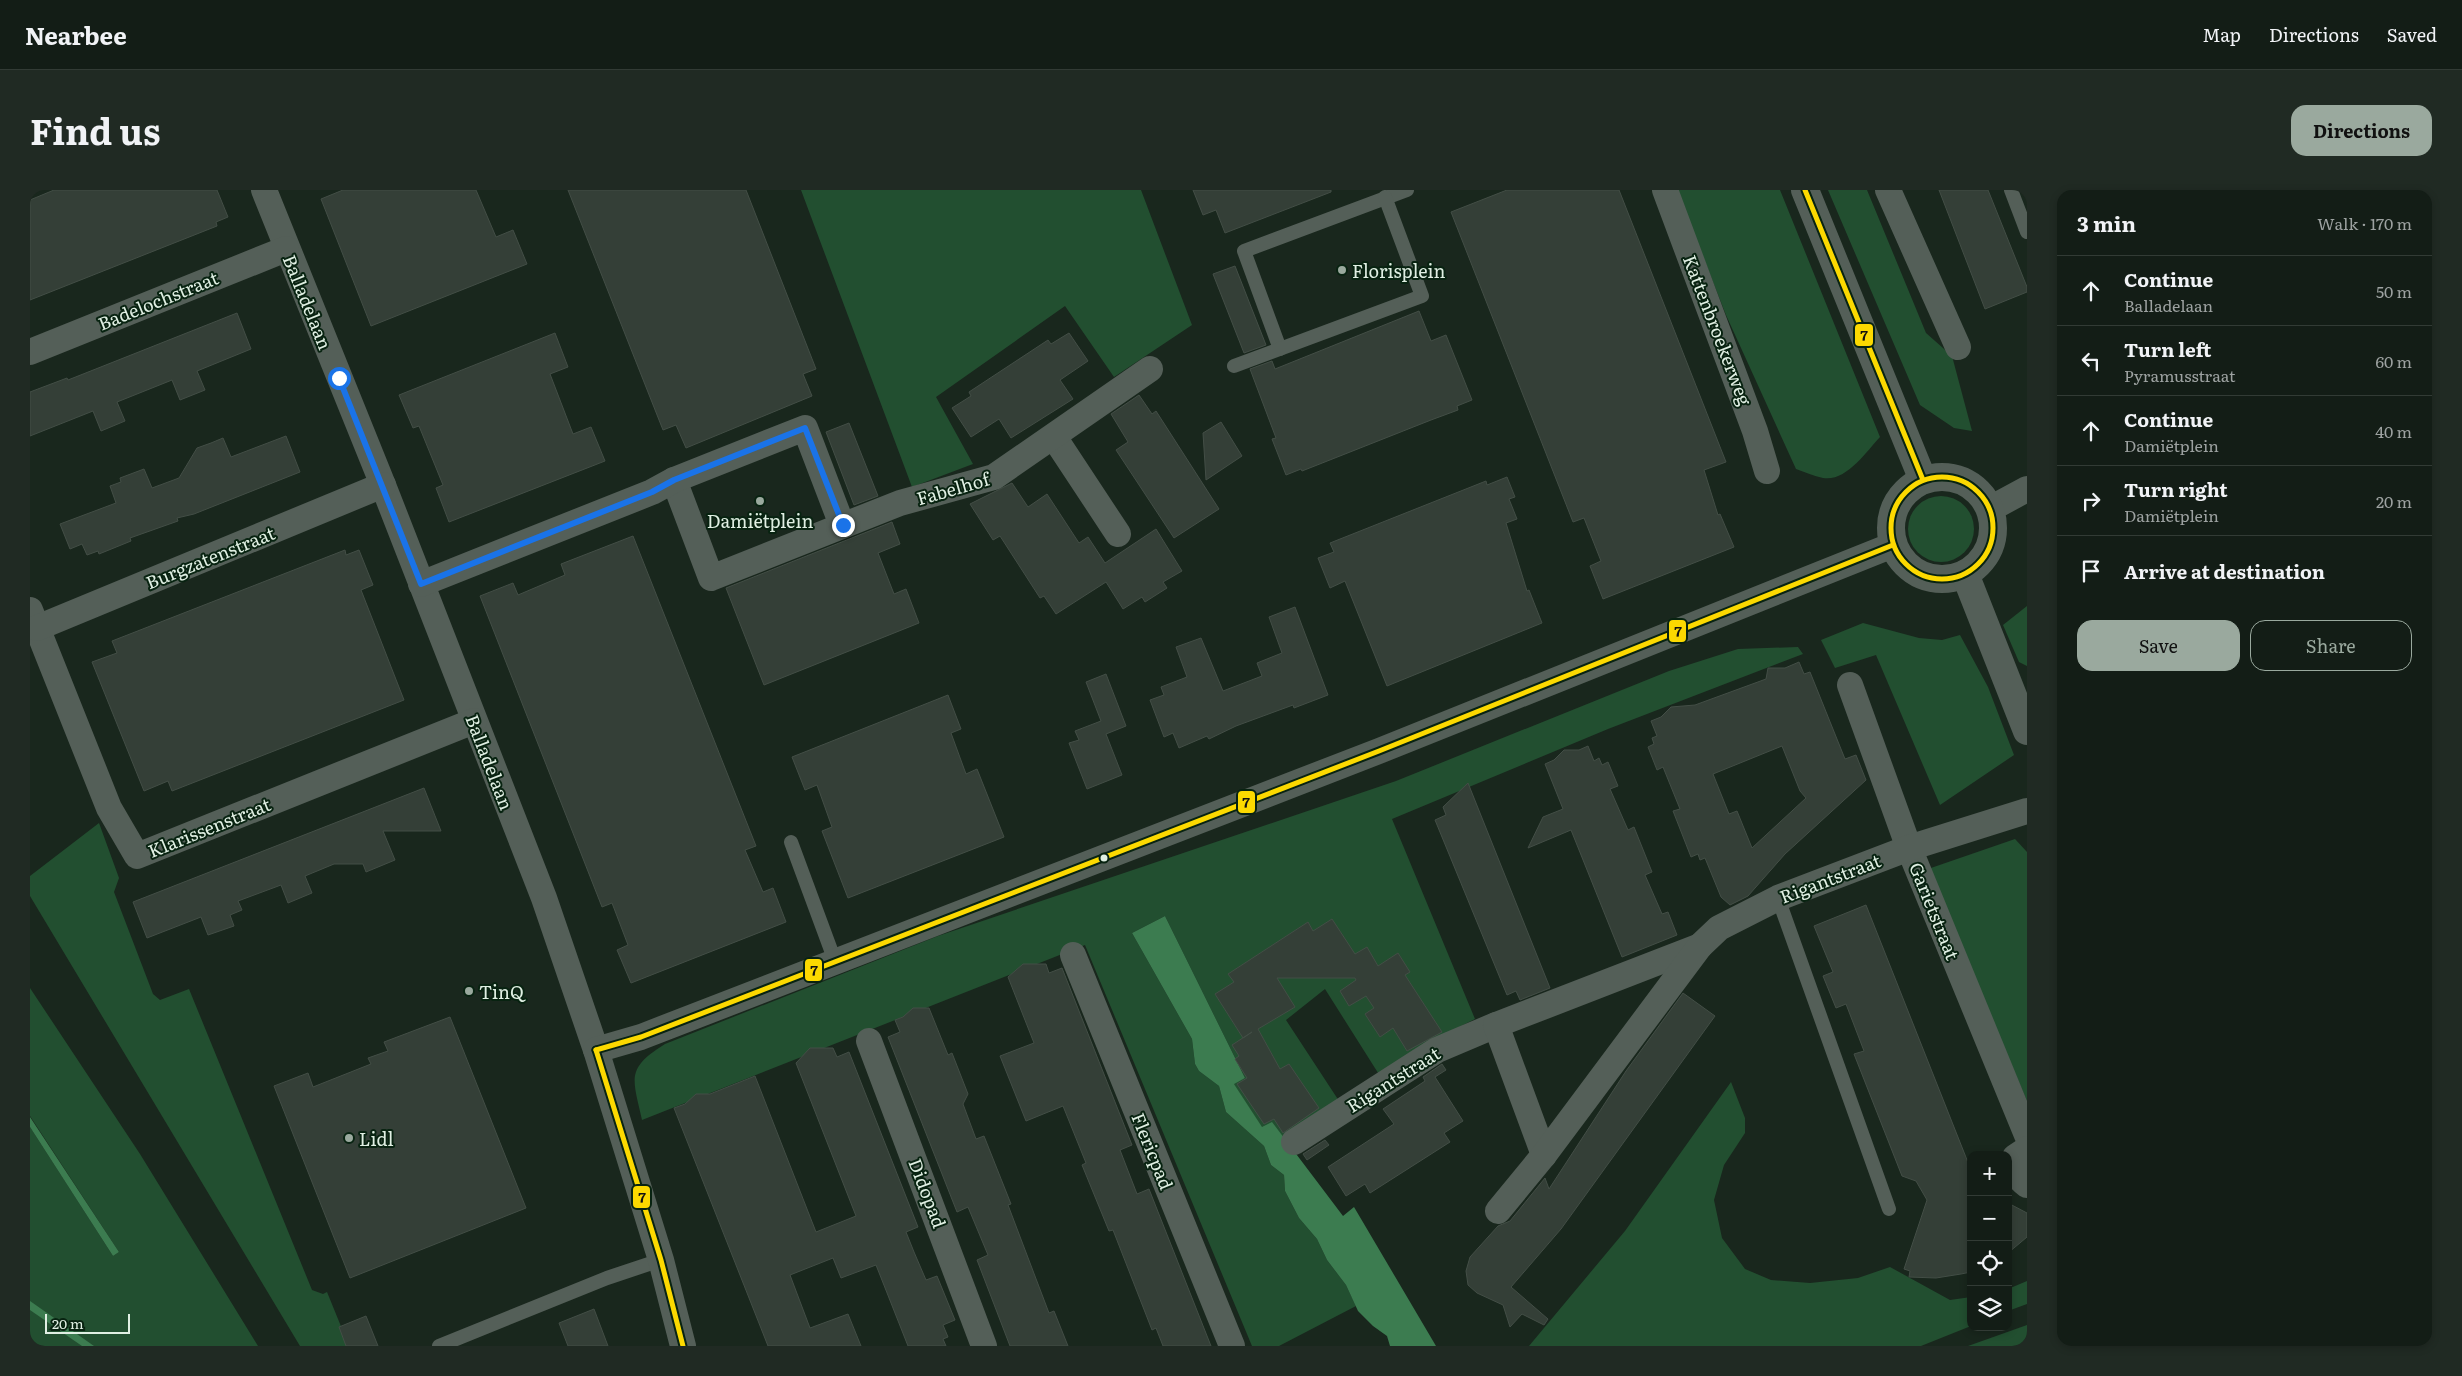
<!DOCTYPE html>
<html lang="en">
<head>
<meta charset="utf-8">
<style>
  :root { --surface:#131d16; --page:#202a23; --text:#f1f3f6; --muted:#9da2a1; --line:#323b35; --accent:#9aa99e }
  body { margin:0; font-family:Literata,serif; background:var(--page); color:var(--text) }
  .controls { position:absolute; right:15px; bottom:15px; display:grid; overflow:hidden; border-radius:10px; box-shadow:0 2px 8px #0003 }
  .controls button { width:45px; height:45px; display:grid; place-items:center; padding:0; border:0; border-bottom:1px solid var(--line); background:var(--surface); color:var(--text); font:25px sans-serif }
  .scale { position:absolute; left:15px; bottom:12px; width:85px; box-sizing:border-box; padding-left:5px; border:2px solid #e0efe3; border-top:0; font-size:14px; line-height:18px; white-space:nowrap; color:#e0efe3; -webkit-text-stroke:4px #082311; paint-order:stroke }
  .stop { position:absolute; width:15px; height:15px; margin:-11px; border:4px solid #1a73e8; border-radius:50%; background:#fff }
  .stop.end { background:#1a73e8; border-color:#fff; box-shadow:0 1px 5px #0008 }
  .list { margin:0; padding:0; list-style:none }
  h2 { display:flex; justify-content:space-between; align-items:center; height:65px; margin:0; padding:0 20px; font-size:21px }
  h2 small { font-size:16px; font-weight:400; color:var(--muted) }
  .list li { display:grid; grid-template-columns:32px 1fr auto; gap:15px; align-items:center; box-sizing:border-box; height:70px; padding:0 20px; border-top:1px solid var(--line) }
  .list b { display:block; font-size:19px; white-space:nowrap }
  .list p { margin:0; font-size:16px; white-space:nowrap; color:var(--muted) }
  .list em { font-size:16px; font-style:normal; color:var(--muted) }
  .actions { display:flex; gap:10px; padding:15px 20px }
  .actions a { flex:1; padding:11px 0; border:1px solid var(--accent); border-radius:15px; text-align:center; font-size:18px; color:var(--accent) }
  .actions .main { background:var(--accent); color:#111 }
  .icon { flex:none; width:28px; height:28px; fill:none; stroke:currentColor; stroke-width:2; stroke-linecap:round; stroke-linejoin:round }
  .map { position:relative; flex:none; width:1997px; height:1156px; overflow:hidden; border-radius:15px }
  header { display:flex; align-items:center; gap:30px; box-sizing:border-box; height:70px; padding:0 25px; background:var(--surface); border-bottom:1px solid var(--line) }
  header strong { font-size:24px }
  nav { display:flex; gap:28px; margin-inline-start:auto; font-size:18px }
  .intro { display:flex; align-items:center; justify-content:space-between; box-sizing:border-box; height:120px; padding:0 30px }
  h1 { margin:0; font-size:35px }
  .button { padding:12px 22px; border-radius:15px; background:var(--accent); color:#111; font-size:18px; font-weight:700 }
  main { display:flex; gap:30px; padding:0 30px }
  aside { flex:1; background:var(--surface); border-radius:15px; box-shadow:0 2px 8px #0003 }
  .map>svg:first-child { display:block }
</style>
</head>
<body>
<header>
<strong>Nearbee</strong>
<nav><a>Map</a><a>Directions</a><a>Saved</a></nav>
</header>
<div class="intro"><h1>Find us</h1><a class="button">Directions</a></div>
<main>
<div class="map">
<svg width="1997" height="1156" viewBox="0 0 1997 1156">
  <rect width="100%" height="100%" fill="#19271d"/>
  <g fill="#224f30">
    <path d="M 771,0 L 1111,0 L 1162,135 L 1084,187 L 1035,116 L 906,207 L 943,274 L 882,297 Z"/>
    <path d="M 1647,0 L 1750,0 L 1850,247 C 1836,262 1816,292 1793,288 C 1784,286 1775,282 1766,279 L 1696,125 Z"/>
    <path d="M 1798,0 L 1837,0 L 1896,143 L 1922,166 L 1942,241 L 1924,238 L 1890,215 Z"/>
    <circle cx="1911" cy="339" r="33"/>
    <path d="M 1997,416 L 1997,476 L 1989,472 L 1973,435 Z"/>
    <path d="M 1833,433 L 1889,448 L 1912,450 L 1930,445 L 1958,497 L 1984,565 L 1910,615 L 1846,465 L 1805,478 L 1791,450 Z"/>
    <path d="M 1768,457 L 1773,464 L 1578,539 L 1362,629 L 1445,829 L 1433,835 L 1350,886 L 1295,799 L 1256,830 L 1311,914 L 1254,949 L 1232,938 L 1203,893 L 1215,888 L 1135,726 L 1102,743 L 1162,849 L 1165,874 L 1169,881 L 1189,896 L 1196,922 L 1234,956 L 1241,975 L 1254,985 L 1255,1001 L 1269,1028 L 1287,1049 L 1297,1070 L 1316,1095 L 1326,1116 L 1249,1156 L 1222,1156 L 1055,755 L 612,930 C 603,888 595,879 635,854 L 908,746 L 1366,591 L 1639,481 L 1708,459 Z"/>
    <path d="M 69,633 L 89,688 L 84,702 L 123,804 L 130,810 L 159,799 L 282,1100 L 293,1104 L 297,1102 L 319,1156 L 270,1156 L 0,706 L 0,686 Z"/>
    <path d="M 1985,649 L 1997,662 L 1997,911 L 1898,679 Z"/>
    <path d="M 0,798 L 110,964 L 228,1156 L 0,1156 L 0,937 L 83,1066 L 89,1062 L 0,926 Z"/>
    <path d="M 1701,892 L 1715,928 L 1715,943 L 1694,975 L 1684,1010 L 1692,1048 L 1715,1079 L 1741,1090 L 1780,1093 L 1828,1088 L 1860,1077 L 1920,1110 L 1941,1107 L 1941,1136 L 1891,1156 L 1499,1156 L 1595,1041 Z"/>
    <path d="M 1997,1091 L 1997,1114 L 1978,1121 L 1978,1099 Z"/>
    <path d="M 1997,1135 L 1997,1156 L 1938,1156 Z"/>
  </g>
  <g fill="#3c7c50">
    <path d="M 1135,726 L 1215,888 L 1204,894 L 1232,937 L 1242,932 L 1313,1026 L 1324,1017 L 1406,1156 L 1360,1156 L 1357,1146 L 1343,1136 L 1328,1121 L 1316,1095 L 1297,1070 L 1287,1049 L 1269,1028 L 1255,1001 L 1254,985 L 1241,975 L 1234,956 L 1196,922 L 1189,896 L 1169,881 L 1165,874 L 1162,849 L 1102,743 Z"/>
    <path d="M 0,927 L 89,1062 L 83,1066 L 0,937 Z"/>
    <path d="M 0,1111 L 64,1156 L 52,1156 L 0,1120 Z"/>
  </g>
  <g fill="#343f37" stroke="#434e46" fill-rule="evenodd">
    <path d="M 24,0 L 187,0 L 198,27 L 186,32 L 187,36 L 0,110 L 0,10 Z"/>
    <path d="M 313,0 L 446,0 L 466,47 L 483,40 L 497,74 L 341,136 L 291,9 Z"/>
    <path d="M 538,0 L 716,0 L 786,179 L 773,184 L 782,206 L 656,258 L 646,235 L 633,240 Z"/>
    <path d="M 1163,0 L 1301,0 L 1301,2 L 1195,43 L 1186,20 L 1173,25 Z"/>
    <path d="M 1477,0 L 1589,0 L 1696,272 L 1674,280 L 1688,325 L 1690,324 L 1704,357 L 1573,409 L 1560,376 L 1571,371 L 1554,328 L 1543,332 L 1421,22 Z"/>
    <path d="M 1909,0 L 1958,0 L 1997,97 L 1997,102 L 1955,119 Z"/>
    <path d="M 1205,76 L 1236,155 L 1214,163 L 1183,84 Z"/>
    <path d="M 1389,121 L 1401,151 L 1416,145 L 1442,210 L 1427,216 L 1428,220 L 1401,230 L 1272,281 L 1271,279 L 1256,285 L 1242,249 L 1246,248 L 1220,179 L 1242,171 L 1245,179 Z"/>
    <path d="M 207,123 L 221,159 L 167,181 L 175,200 L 150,210 L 142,190 L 87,212 L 95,231 L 71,241 L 63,221 L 0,246 L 0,202 L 37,188 L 38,190 Z"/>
    <path d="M 525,143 L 538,177 L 520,184 L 543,244 L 561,237 L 575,271 L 419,332 L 406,298 L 413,295 L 389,236 L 383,238 L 369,205 Z"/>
    <path d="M 1039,143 L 1058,171 L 1030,190 L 1043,209 L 981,248 L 969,229 L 941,247 L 922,218 L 941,206 L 939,202 L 1018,150 L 1021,154 Z"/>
    <path d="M 1109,205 L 1122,224 L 1126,221 L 1189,319 L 1144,348 L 1086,260 L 1098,252 L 1081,224 Z"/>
    <path d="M 1191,232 L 1212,266 L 1176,290 L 1173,243 Z"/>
    <path d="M 819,233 L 848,306 L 824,315 L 796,242 Z"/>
    <path d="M 256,246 L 270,282 L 164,324 L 147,328 L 148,331 L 100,348 L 101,351 L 69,364 L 68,361 L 57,365 L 52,354 L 40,359 L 30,334 L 86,313 L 80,296 L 91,292 L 90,288 L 114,279 L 122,298 L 149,288 L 167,258 L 181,253 L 193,248 L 201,267 Z"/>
    <path d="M 1477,287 L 1485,307 L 1479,309 L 1487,329 L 1476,333 L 1497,401 L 1499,400 L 1512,433 L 1357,496 L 1315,391 L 1300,398 L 1288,368 L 1304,362 L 1300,353 L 1456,291 L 1457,295 Z"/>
    <path d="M 982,293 L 998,317 L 1017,304 L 1049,353 L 1058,347 L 1075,373 L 1126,339 L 1152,381 L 1133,392 L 1137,398 L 1115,412 L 1112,407 L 1093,419 L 1076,392 L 1026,424 L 1014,406 L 1010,408 L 970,346 L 963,350 L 940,314 Z"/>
    <path d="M 862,332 L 870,354 L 848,363 L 864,404 L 876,399 L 889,433 L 734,495 L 696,398 Z"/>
    <path d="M 603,346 L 726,656 L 715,660 L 733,702 L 743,698 L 756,732 L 601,793 L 587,760 L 598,755 L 582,713 L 572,717 L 450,406 L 483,393 L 488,405 L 535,385 L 531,374 Z"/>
    <path d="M 315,360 L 316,365 L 329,360 L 343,395 L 331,400 L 374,510 L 142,601 L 138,591 L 114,601 L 62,472 L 87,463 L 82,451 Z"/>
    <path d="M 1265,417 L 1298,505 L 1264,518 L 1263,515 L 1206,536 L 1179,549 L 1177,546 L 1149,558 L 1143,543 L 1134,547 L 1120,510 L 1134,505 L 1131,497 L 1157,487 L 1146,457 L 1171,448 L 1193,501 L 1232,486 L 1227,473 L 1252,463 L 1239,427 Z"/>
    <path d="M 1769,472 L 1774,484 L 1780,482 L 1815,569 L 1826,565 L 1836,590 L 1755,664 L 1718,706 L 1700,715 L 1691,707 L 1675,668 L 1670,670 L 1668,664 L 1661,667 L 1643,621 L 1650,619 L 1633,577 L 1627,580 L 1618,557 L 1624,554 L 1622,548 L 1627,546 L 1621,531 L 1631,527 L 1641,517 L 1665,515 L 1736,489 L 1738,478 L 1755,478 ZM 1752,556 L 1770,601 L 1776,608 L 1722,658 L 1707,621 L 1699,624 L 1683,584 Z"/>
    <path d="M 1076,484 L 1096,536 L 1076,544 L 1092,585 L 1057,599 L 1039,553 L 1049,550 L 1045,541 L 1071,531 L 1056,492 Z"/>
    <path d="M 918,505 L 931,539 L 921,543 L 936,584 L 947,579 L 974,647 L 818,708 L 792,641 L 802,637 L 787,595 L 775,600 L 762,567 Z"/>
    <path d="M 1558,556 L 1564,571 L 1569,568 L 1572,575 L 1578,572 L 1588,596 L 1580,599 L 1598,640 L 1604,637 L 1622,682 L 1615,685 L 1632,724 L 1638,722 L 1647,745 L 1592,767 L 1541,640 L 1498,658 L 1513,627 L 1533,619 L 1515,574 L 1524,570 L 1534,560 L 1549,560 Z"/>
    <path d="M 1438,593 L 1520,798 L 1490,810 L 1486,801 L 1477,805 L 1405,630 L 1416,625 L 1413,617 Z"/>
    <path d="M 394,598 L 411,641 L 353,641 L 365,670 L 336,682 L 333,674 L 304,674 L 275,686 L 282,703 L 258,713 L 251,695 L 208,711 L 212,720 L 200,725 L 204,736 L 178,745 L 171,727 L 117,748 L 103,712 Z"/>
    <path d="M 1836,715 L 1941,980 L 1941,1082 L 1931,1084 L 1906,1088 L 1879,1087 L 1880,1081 L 1874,1079 L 1897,1010 L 1886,991 L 1872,986 L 1824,864 L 1834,861 L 1816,814 L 1806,818 L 1793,786 L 1803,782 L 1784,736 Z"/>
    <path d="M 1302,729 L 1325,764 L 1337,757 L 1348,776 L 1368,763 L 1380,782 L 1375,785 L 1412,842 L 1377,861 L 1363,838 L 1350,847 L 1335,824 L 1344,818 L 1336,806 L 1319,816 L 1310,801 L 1326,790 L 1325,788 L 1247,788 L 1265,817 L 1228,839 L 1250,879 L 1259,874 L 1289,918 L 1253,943 L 1244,929 L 1234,934 L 1207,894 L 1217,888 L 1205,869 L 1209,866 L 1202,855 L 1222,842 L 1213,848 L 1185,804 L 1204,792 L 1198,784 L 1278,732 L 1283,741 Z"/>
    <path d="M 993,774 L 1016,774 L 1019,783 L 1032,778 L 1102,955 L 1090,960 L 1107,1004 L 1119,999 L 1181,1156 L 1133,1156 L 1126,1138 L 1122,1140 L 1083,1040 L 1079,1041 L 1052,975 L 1056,973 L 1033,916 L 996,931 L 970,866 L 1004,853 L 978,787 Z"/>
    <path d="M 1653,803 L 1685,826 L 1531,1039 L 1481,1097 L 1518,1129 L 1514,1135 L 1492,1124 L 1480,1137 L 1473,1115 L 1447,1103 L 1438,1095 L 1436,1081 L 1440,1067 L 1468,1036 L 1480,1031 L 1515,988 L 1519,999 L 1596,881 Z"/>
    <path d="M 883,818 L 899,818 L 918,865 L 922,863 L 938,904 L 933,914 L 946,949 L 954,946 L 981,1014 L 978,1015 L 1019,1123 L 1024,1121 L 1038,1156 L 980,1156 L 947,1070 L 958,1065 L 938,1017 L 927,1022 L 858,847 L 870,842 L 865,830 L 873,827 Z"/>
    <path d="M 420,827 L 496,1018 L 320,1088 L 244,896 L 278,883 L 283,897 L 341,874 L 338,868 L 358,861 L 354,852 Z"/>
    <path d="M 780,858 L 803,858 L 807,867 L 819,862 L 888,1037 L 876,1042 L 884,1062 L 896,1090 L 907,1086 L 925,1130 L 913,1135 L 918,1147 L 913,1149 L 916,1156 L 878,1156 L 846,1075 L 811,1088 L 803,1068 L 760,1085 L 780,1138 L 818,1124 L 831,1156 L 738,1156 L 644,918 L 655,914 L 666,904 L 680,904 L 725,886 L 786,1042 L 826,1026 L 766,873 Z"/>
    <path d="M 1412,874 L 1416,880 L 1405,887 L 1433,931 L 1414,943 L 1420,952 L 1340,1003 L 1335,994 L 1316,1006 L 1298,977 L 1364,934 L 1353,919 L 1395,891 L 1393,887 Z"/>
    <path d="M 1295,950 L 1299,955 L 1277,970 L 1273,964 Z"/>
    <path d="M 1978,1013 L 1997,1023 L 1997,1047 L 1978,1063 Z"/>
    <path d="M 564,1119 L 578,1156 L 538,1156 L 529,1133 Z"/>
    <path d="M 336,1126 L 348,1156 L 316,1156 L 309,1137 Z"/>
  </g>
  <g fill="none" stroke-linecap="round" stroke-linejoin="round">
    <g stroke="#545f58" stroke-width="14">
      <path d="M 1981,0 L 1997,42"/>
      <path d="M 1250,159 L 1214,61 L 1377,0"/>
      <path d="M 1204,176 L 1392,106 L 1355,7"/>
      <path d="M 761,652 L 805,771"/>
      <path d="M 1748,708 L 1859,1019"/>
      <path d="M 409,1156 L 577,1088 L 631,1070"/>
    </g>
    <g stroke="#545f58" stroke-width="26">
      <path d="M 234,0 L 353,295 L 514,708 L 566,860 L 631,1070 L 653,1156"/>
      <path d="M 1635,0 L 1725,241 L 1737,281"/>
      <path d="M 1858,0 L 1928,157"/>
      <path d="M 0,162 L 256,59"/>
      <path d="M 1024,247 L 1088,344"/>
      <path d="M 644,290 L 681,388 L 870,313 L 964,287 L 1120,179"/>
      <path d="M 1960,319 L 1997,299"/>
      <path d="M 391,394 L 622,302 L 644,290 L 775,238 L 812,335"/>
      <path d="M 0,420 L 79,618 L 107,666 L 444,531"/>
      <path d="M 7,438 L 353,295"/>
      <path d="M 1820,495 L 1879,658 L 1997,945"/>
      <path d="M 1043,765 L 1202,1156"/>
      <path d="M 839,851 L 954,1156"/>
      <path d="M 566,860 L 611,847 L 1349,561 L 1863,355"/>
      <path d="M 1264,952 L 1407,860 L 1466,835"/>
      <path d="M 1997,959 L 1985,967 C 1984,979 1987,988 1997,995"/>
      <path d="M 1514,965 L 1466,835 L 1670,756"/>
      <path d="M 1468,1021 L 1514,965 L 1670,756 L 1689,738 L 1748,708 L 1879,658 L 1997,621"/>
    </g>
    <g stroke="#545f58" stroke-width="28">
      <path d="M 1775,0 L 1893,290"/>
      <circle cx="1912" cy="338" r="51"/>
      <path d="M 1935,384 L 1997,541"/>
    </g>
    <g stroke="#082311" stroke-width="9">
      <g id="bus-1">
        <path d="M 1775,0 L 1893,290"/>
        <circle cx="1912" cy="338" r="51"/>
        <path d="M 566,860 L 611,847 L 1349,561 L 1863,355"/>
        <path d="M 566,860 L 631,1070 L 653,1156"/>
      </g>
    </g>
    <use href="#bus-1" stroke="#fcd900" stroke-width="5"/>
  </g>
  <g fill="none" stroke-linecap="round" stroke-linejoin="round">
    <path stroke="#1a73e8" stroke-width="6" d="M 309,188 L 391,394 L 622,302 L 644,290 L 775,238 L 813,335"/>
  </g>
  <g fill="#9aa99e" stroke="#082311" stroke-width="2">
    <circle cx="1312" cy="80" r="5"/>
    <circle cx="730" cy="311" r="5"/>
    <circle cx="439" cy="801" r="5"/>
    <circle cx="319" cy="948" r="5"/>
  </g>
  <circle fill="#e0efe3" stroke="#082311" stroke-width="2" cx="1074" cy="668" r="4.5"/>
  <g text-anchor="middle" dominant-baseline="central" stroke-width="4" stroke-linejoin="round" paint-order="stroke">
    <g font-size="18" fill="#e0efe3" stroke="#082311" text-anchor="start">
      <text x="1322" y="80">Florisplein</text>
      <text x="730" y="330" text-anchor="middle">Damiëtplein</text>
      <text x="449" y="801">TinQ</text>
      <text x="329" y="948">Lidl</text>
    </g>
    <g font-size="18" fill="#e0efe3" stroke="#082311">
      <text transform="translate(128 110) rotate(-22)">Badelochstraat</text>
      <text transform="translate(278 112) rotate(68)">Balladelaan</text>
      <text transform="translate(1688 140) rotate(69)">Kattenbroekerweg</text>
      <text transform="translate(923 298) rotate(-16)">Fabelhof</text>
      <text transform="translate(180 367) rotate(-22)">Burgzatenstraat</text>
      <text transform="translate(460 572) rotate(69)">Balladelaan</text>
      <text transform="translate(179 637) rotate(-22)">Klarissenstraat</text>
      <text transform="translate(1800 688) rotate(-21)">Rigantstraat</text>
      <text transform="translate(1905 721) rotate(68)">Garietstraat</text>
      <text transform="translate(1363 889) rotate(-32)">Rigantstraat</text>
      <text transform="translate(1123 961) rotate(68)">Flericpad</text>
      <text transform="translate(898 1003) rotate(69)">Didopad</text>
    </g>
  </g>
  <g stroke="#082311" stroke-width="2">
    <rect x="1824" y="133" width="20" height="24" rx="5" fill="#fcd900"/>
    <rect x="1638" y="429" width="19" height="24" rx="5" fill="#fcd900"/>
    <rect x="1207" y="600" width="19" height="24" rx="5" fill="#fcd900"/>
    <rect x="774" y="768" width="19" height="24" rx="5" fill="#fcd900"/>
    <rect x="602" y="995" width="19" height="24" rx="5" fill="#fcd900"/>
  </g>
  <g font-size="14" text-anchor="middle" font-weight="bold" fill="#111">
    <text x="1834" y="150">7</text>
    <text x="1648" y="446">7</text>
    <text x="1216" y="617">7</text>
    <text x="784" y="785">7</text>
    <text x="612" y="1012">7</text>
  </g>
</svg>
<div class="controls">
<button>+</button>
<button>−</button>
<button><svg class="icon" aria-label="locate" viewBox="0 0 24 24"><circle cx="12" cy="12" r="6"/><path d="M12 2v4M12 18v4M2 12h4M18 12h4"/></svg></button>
<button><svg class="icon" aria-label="layers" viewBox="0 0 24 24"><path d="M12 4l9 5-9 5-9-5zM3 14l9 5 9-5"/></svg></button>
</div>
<div class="scale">20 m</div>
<div class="stop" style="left:309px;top:188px"></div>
<div class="stop end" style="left:813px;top:335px"></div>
</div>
<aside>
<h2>3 min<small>Walk · 170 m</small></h2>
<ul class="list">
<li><svg class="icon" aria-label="ahead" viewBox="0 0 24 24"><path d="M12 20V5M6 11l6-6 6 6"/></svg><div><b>Continue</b><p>Balladelaan</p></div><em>50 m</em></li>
<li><svg class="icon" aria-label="left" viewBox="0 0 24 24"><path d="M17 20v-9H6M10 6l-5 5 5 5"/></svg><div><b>Turn left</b><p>Pyramusstraat</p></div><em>60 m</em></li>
<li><svg class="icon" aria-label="ahead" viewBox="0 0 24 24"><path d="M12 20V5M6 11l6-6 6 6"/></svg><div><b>Continue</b><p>Damiëtplein</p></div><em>40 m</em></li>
<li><svg class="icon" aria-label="right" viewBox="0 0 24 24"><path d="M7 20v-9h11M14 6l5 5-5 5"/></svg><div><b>Turn right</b><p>Damiëtplein</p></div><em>20 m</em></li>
<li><svg class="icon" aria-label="arrive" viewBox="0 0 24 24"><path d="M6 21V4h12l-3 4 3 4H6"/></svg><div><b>Arrive at destination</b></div></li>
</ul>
<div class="actions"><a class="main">Save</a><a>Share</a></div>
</aside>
</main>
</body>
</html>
